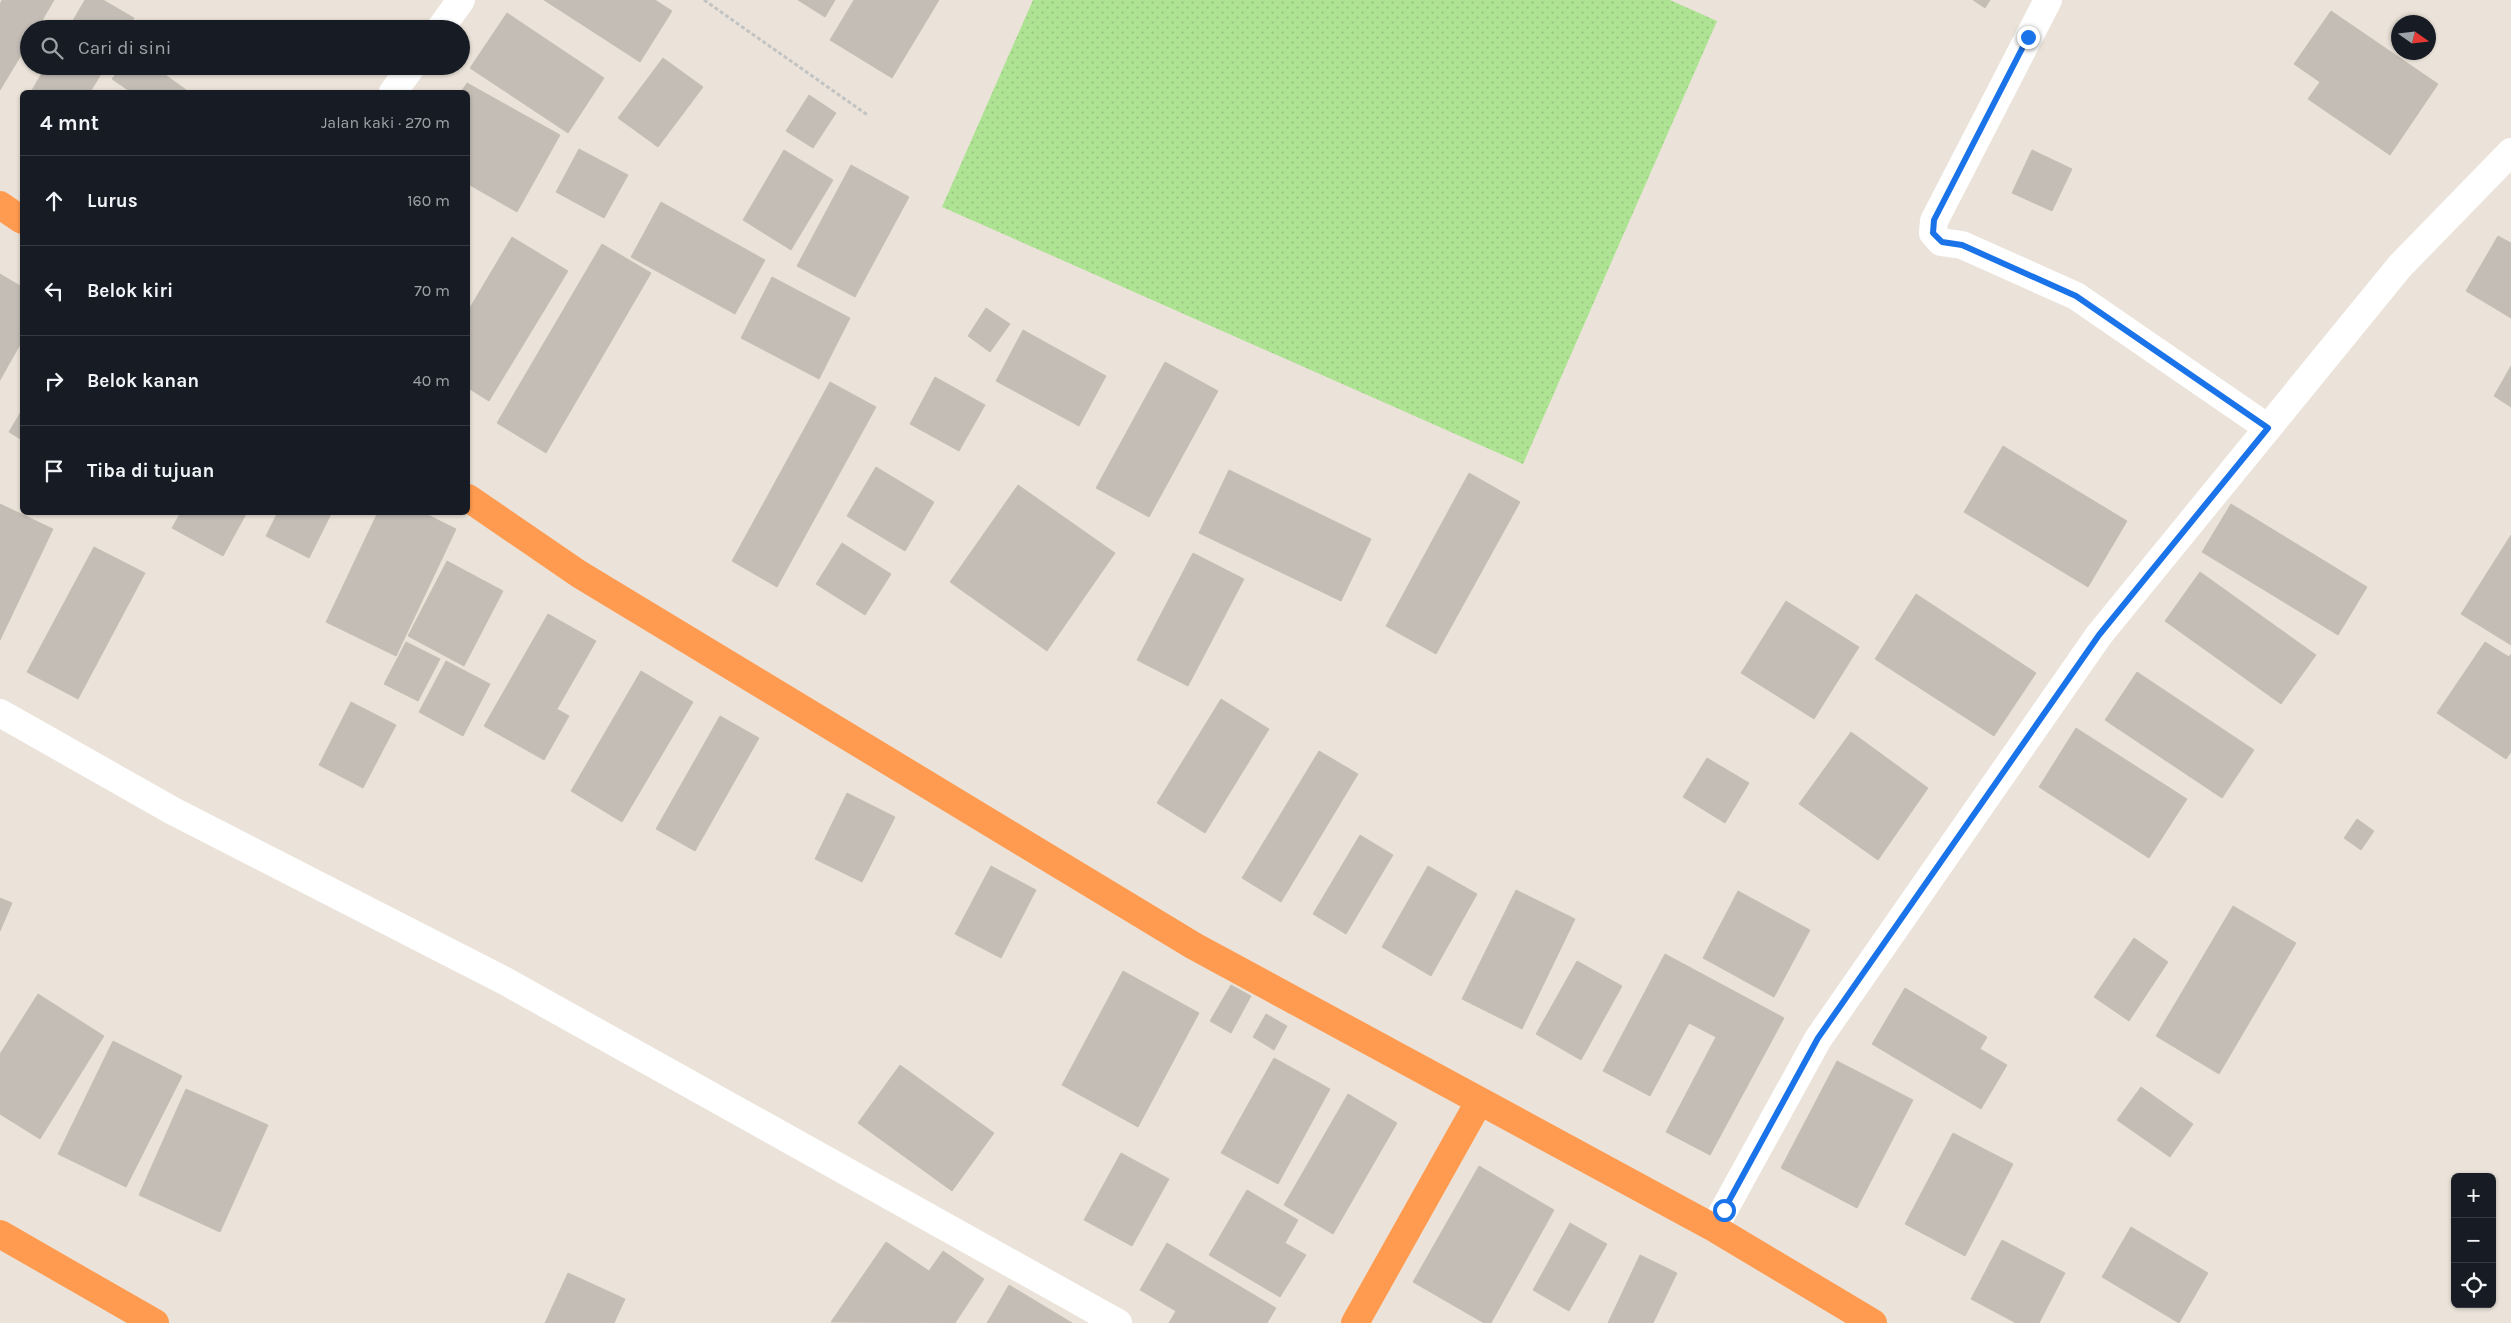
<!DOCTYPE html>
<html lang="id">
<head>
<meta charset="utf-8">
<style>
  :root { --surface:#171b24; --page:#242831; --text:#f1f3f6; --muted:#9ea1a6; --line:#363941 }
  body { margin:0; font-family:Karla,sans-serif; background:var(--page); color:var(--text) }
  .controls { position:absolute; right:15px; bottom:15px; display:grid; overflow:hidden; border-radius:8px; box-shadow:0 1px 4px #0004 }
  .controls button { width:45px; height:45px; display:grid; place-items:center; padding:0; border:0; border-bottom:1px solid var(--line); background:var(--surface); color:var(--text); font:25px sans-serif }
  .compass { position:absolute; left:2391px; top:15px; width:45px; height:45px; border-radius:50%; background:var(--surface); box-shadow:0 1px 4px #0004; rotate:104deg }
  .stop { position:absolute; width:15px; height:15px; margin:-11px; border:4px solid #1a73e8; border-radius:50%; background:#fff }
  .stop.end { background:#1a73e8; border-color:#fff; box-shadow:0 1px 5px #0008 }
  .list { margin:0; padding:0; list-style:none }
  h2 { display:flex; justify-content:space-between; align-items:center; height:65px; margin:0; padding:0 20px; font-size:21px }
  h2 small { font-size:16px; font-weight:400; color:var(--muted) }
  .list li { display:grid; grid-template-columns:32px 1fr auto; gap:15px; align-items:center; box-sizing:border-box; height:90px; padding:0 20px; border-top:1px solid var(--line) }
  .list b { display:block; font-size:19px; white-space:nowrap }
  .list em { font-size:16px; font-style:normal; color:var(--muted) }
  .icon { flex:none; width:28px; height:28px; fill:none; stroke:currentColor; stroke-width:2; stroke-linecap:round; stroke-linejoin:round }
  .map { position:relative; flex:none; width:2511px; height:1323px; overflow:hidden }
  .search { position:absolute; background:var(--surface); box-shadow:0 1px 4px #0004; left:20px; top:20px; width:450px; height:55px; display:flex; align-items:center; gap:12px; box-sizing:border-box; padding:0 18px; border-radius:28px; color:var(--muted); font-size:19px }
  .panel { position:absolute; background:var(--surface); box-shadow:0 1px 4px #0004; left:20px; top:90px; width:450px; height:425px; border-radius:8px }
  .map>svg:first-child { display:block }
</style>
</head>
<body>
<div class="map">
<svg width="2511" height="1323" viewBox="0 0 2511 1323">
  <defs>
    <pattern id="grass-dots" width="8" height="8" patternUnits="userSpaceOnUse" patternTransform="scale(1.25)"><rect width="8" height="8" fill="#afe394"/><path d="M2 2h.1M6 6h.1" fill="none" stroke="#97c380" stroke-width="1.8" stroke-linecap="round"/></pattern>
  </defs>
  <rect width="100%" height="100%" fill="#ebe3d9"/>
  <path fill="url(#grass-dots)" d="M 1033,0 L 1670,0 L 1717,21 L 1523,464 L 942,207 Z"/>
  <g fill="#c3bdb6" stroke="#c6bfb3">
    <path d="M 2,0 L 54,0 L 37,29 L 29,29 L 29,42 L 0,90 L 0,4 Z"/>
    <path d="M 85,0 L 103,0 L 134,18 L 127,29 L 68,29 Z"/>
    <path d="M 544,0 L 655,0 L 672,11 L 640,62 Z"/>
    <path d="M 798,0 L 835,0 L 825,17 Z"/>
    <path d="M 854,0 L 939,0 L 892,78 L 830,40 Z"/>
    <path d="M 1973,0 L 1990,0 L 1985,8 Z"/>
    <path d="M 2331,11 L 2438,84 L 2390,155 L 2308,99 L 2320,82 L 2294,64 Z"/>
    <path d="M 507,13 L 604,78 L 568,133 L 470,68 Z"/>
    <path d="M 663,58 L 703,87 L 658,147 L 618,118 Z"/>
    <path d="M 46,66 L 106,66 L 90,92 L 31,92 Z"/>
    <path d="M 122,66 L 153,66 L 189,92 L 131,92 L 112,79 Z"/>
    <path d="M 467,83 L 560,135 L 517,212 L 468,184 L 468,92 L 461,92 Z"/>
    <path d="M 809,95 L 836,113 L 813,148 L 786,131 Z"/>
    <path d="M 579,149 L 628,175 L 604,218 L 556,192 Z"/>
    <path d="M 784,150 L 833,180 L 791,250 L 743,220 Z"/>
    <path d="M 2032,150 L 2072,169 L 2052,211 L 2012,193 Z"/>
    <path d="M 851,165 L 909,197 L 855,297 L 797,266 Z"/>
    <path d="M 661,202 L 765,260 L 735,314 L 631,257 Z"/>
    <path d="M 2498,236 L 2511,243 L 2511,318 L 2466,291 Z"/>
    <path d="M 512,237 L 568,271 L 489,401 L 468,388 L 468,311 Z"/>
    <path d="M 602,244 L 651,273 L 546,453 L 497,423 Z"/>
    <path d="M 0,274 L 22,287 L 22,341 L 0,380 Z"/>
    <path d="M 772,277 L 850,318 L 819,379 L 741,338 Z"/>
    <path d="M 986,308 L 1010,324 L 990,352 L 968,336 Z"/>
    <path d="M 1023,330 L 1106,376 L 1079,426 L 996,381 Z"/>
    <path d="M 1165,362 L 1218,391 L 1149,517 L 1096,488 Z"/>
    <path d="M 2511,366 L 2511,407 L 2494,396 Z"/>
    <path d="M 935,377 L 985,405 L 959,451 L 910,424 Z"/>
    <path d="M 830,382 L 876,407 L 777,587 L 732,561 Z"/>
    <path d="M 22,410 L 22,440 L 9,432 Z"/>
    <path d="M 2003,446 L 2127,521 L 2088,587 L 1964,512 Z"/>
    <path d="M 876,467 L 934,502 L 905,551 L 847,516 Z"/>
    <path d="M 1229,470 L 1371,539 L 1341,601 L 1199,533 Z"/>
    <path d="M 1469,473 L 1520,502 L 1436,654 L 1386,626 Z"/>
    <path d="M 1018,485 L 1115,553 L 1047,651 L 950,582 Z"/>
    <path d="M 0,504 L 53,529 L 0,640 Z"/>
    <path d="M 2231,504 L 2367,587 L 2338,635 L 2202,552 Z"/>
    <path d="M 181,512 L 247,512 L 223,556 L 172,528 Z"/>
    <path d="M 278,512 L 332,512 L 309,558 L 266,536 Z"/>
    <path d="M 378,512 L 422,512 L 456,529 L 396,656 L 326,622 Z"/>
    <path d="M 2511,535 L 2511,645 L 2461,614 Z"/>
    <path d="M 842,543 L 891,574 L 865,615 L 816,584 Z"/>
    <path d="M 94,547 L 145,573 L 78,699 L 27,672 Z"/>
    <path d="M 1193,553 L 1244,579 L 1188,686 L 1137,660 Z"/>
    <path d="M 447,561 L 503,591 L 464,666 L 408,636 Z"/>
    <path d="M 2200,572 L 2316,655 L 2281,704 L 2165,621 Z"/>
    <path d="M 1916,594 L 2036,673 L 1994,736 L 1875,659 Z"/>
    <path d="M 1786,601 L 1859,647 L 1814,719 L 1741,673 Z"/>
    <path d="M 548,614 L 596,641 L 557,709 L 569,716 L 544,760 L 484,726 Z"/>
    <path d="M 406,642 L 440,659 L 418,701 L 384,684 Z"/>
    <path d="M 2485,642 L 2509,657 L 2511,654 L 2511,752 L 2506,759 L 2437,713 Z"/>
    <path d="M 446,661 L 490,684 L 463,736 L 419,712 Z"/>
    <path d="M 641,671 L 693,702 L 622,822 L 571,791 Z"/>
    <path d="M 2137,672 L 2254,750 L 2222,798 L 2105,720 Z"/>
    <path d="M 1221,699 L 1269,729 L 1205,833 L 1157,803 Z"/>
    <path d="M 351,702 L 396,725 L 363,788 L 319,765 Z"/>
    <path d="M 720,716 L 759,738 L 695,851 L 656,829 Z"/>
    <path d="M 2076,728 L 2187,799 L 2149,858 L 2039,787 Z"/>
    <path d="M 1851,732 L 1928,788 L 1878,860 L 1799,804 Z"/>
    <path d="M 1319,751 L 1358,774 L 1281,902 L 1242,878 Z"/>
    <path d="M 1707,758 L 1749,783 L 1725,823 L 1683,797 Z"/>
    <path d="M 847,793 L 895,817 L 862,882 L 815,859 Z"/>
    <path d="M 2357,819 L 2374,831 L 2361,850 L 2344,838 Z"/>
    <path d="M 1360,835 L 1393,855 L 1346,934 L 1313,914 Z"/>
    <path d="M 991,866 L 1036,890 L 1001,958 L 955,934 Z"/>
    <path d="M 1428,866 L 1477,894 L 1431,976 L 1382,947 Z"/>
    <path d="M 1516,890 L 1575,919 L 1522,1029 L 1462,999 Z"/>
    <path d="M 1738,891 L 1810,930 L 1774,997 L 1703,958 Z"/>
    <path d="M 0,898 L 12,903 L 0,931 Z"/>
    <path d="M 2233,906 L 2296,943 L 2219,1074 L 2156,1036 Z"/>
    <path d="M 2134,938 L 2168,962 L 2129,1021 L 2094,997 Z"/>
    <path d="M 1665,954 L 1784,1018 L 1710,1155 L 1666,1132 L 1716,1037 L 1689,1023 L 1650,1096 L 1603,1071 Z"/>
    <path d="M 1577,961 L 1622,986 L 1581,1060 L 1536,1034 Z"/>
    <path d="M 1123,971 L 1199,1013 L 1138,1127 L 1062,1085 Z"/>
    <path d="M 1231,985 L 1251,996 L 1231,1033 L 1210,1021 Z"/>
    <path d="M 1905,988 L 1987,1037 L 1980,1049 L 2007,1065 L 1981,1109 L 1872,1044 Z"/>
    <path d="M 38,994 L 104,1036 L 40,1139 L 0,1114 L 0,1054 Z"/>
    <path d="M 1266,1014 L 1287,1026 L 1274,1050 L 1253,1037 Z"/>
    <path d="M 113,1041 L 182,1076 L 126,1187 L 58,1154 Z"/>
    <path d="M 1274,1058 L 1330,1089 L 1278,1184 L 1221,1153 Z"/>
    <path d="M 1837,1061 L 1913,1100 L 1857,1208 L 1781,1168 Z"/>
    <path d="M 900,1065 L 994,1133 L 952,1191 L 858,1123 Z"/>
    <path d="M 2141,1087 L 2193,1124 L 2170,1157 L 2117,1120 Z"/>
    <path d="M 186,1089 L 268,1125 L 220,1232 L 139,1195 Z"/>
    <path d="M 1348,1094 L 1397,1123 L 1333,1234 L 1284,1205 Z"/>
    <path d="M 1953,1133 L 2013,1164 L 1965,1256 L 1905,1224 Z"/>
    <path d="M 1121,1153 L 1169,1179 L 1132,1246 L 1084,1220 Z"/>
    <path d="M 1479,1166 L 1554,1210 L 1491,1323 L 1484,1323 L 1413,1282 Z"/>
    <path d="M 1247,1190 L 1298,1220 L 1285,1243 L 1306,1255 L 1280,1297 L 1209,1255 Z"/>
    <path d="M 1570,1223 L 1607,1244 L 1569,1311 L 1533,1290 Z"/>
    <path d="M 2131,1227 L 2208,1273 L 2179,1323 L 2102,1277 Z"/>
    <path d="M 2002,1240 L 2065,1273 L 2039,1323 L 2016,1323 L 1971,1299 Z"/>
    <path d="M 886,1242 L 929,1271 L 943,1251 L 984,1279 L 955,1323 L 831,1322 Z"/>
    <path d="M 1167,1243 L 1276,1308 L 1267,1323 L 1169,1323 L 1176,1311 L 1140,1290 Z"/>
    <path d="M 1640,1255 L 1677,1273 L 1653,1323 L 1608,1323 Z"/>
    <path d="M 568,1273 L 625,1299 L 614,1323 L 545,1323 Z"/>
    <path d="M 1009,1285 L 1072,1323 L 987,1323 Z"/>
  </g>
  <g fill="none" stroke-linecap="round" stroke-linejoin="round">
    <path stroke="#c3c3c3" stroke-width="3" stroke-dasharray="4 2.5" stroke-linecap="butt" d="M 704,0 L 869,116"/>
    <g stroke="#fff" stroke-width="28">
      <path d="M 2048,0 L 1934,221 L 1933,233 L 1941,242 L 1962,245 L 2076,296 L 2268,428"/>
      <path d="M 440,29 L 461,0"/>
      <path d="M 393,92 L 412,66"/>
      <path d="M 0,713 L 173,811 L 505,981 L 1118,1323"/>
      <path d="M 1714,1228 L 1818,1039 L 2099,635 L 2400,266 L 2511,152"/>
    </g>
    <g stroke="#ff9b50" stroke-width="28">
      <path d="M 0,205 L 22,220"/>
      <path d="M 468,498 L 579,574 L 1194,946 L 1714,1228 L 1873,1323"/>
      <path d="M 0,1234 L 155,1323"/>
      <path d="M 1355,1323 L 1479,1102"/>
    </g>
  </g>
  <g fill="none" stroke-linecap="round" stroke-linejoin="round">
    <path stroke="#1a73e8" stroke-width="6" d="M 1724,1210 L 1818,1038 L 2099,635 L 2268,428 L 2076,296 L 1962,245 L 1942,242 L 1933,233 L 1934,220 L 2028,37"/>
  </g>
</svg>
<div class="controls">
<button>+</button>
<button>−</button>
<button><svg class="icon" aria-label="locate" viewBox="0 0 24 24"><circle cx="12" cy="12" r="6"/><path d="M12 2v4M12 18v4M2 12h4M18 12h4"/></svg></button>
</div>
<svg class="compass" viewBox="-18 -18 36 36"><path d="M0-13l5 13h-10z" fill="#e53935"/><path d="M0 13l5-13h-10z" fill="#9ea1a6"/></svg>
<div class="stop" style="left:1724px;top:1210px"></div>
<div class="stop end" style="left:2028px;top:37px"></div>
<div class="search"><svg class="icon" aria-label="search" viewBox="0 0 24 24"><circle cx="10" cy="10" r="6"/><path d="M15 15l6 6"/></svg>Cari di sini</div>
<section class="panel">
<h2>4 mnt<small>Jalan kaki · 270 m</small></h2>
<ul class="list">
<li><svg class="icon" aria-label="ahead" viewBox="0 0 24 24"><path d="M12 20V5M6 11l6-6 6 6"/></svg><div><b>Lurus</b></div><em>160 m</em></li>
<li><svg class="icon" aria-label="left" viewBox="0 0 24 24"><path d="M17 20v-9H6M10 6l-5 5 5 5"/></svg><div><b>Belok kiri</b></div><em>70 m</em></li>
<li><svg class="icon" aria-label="right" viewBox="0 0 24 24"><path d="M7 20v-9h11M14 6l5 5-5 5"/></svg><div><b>Belok kanan</b></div><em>40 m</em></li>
<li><svg class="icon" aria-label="arrive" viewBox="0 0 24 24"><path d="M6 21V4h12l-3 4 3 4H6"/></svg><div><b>Tiba di tujuan</b></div></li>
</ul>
</section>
</div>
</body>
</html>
